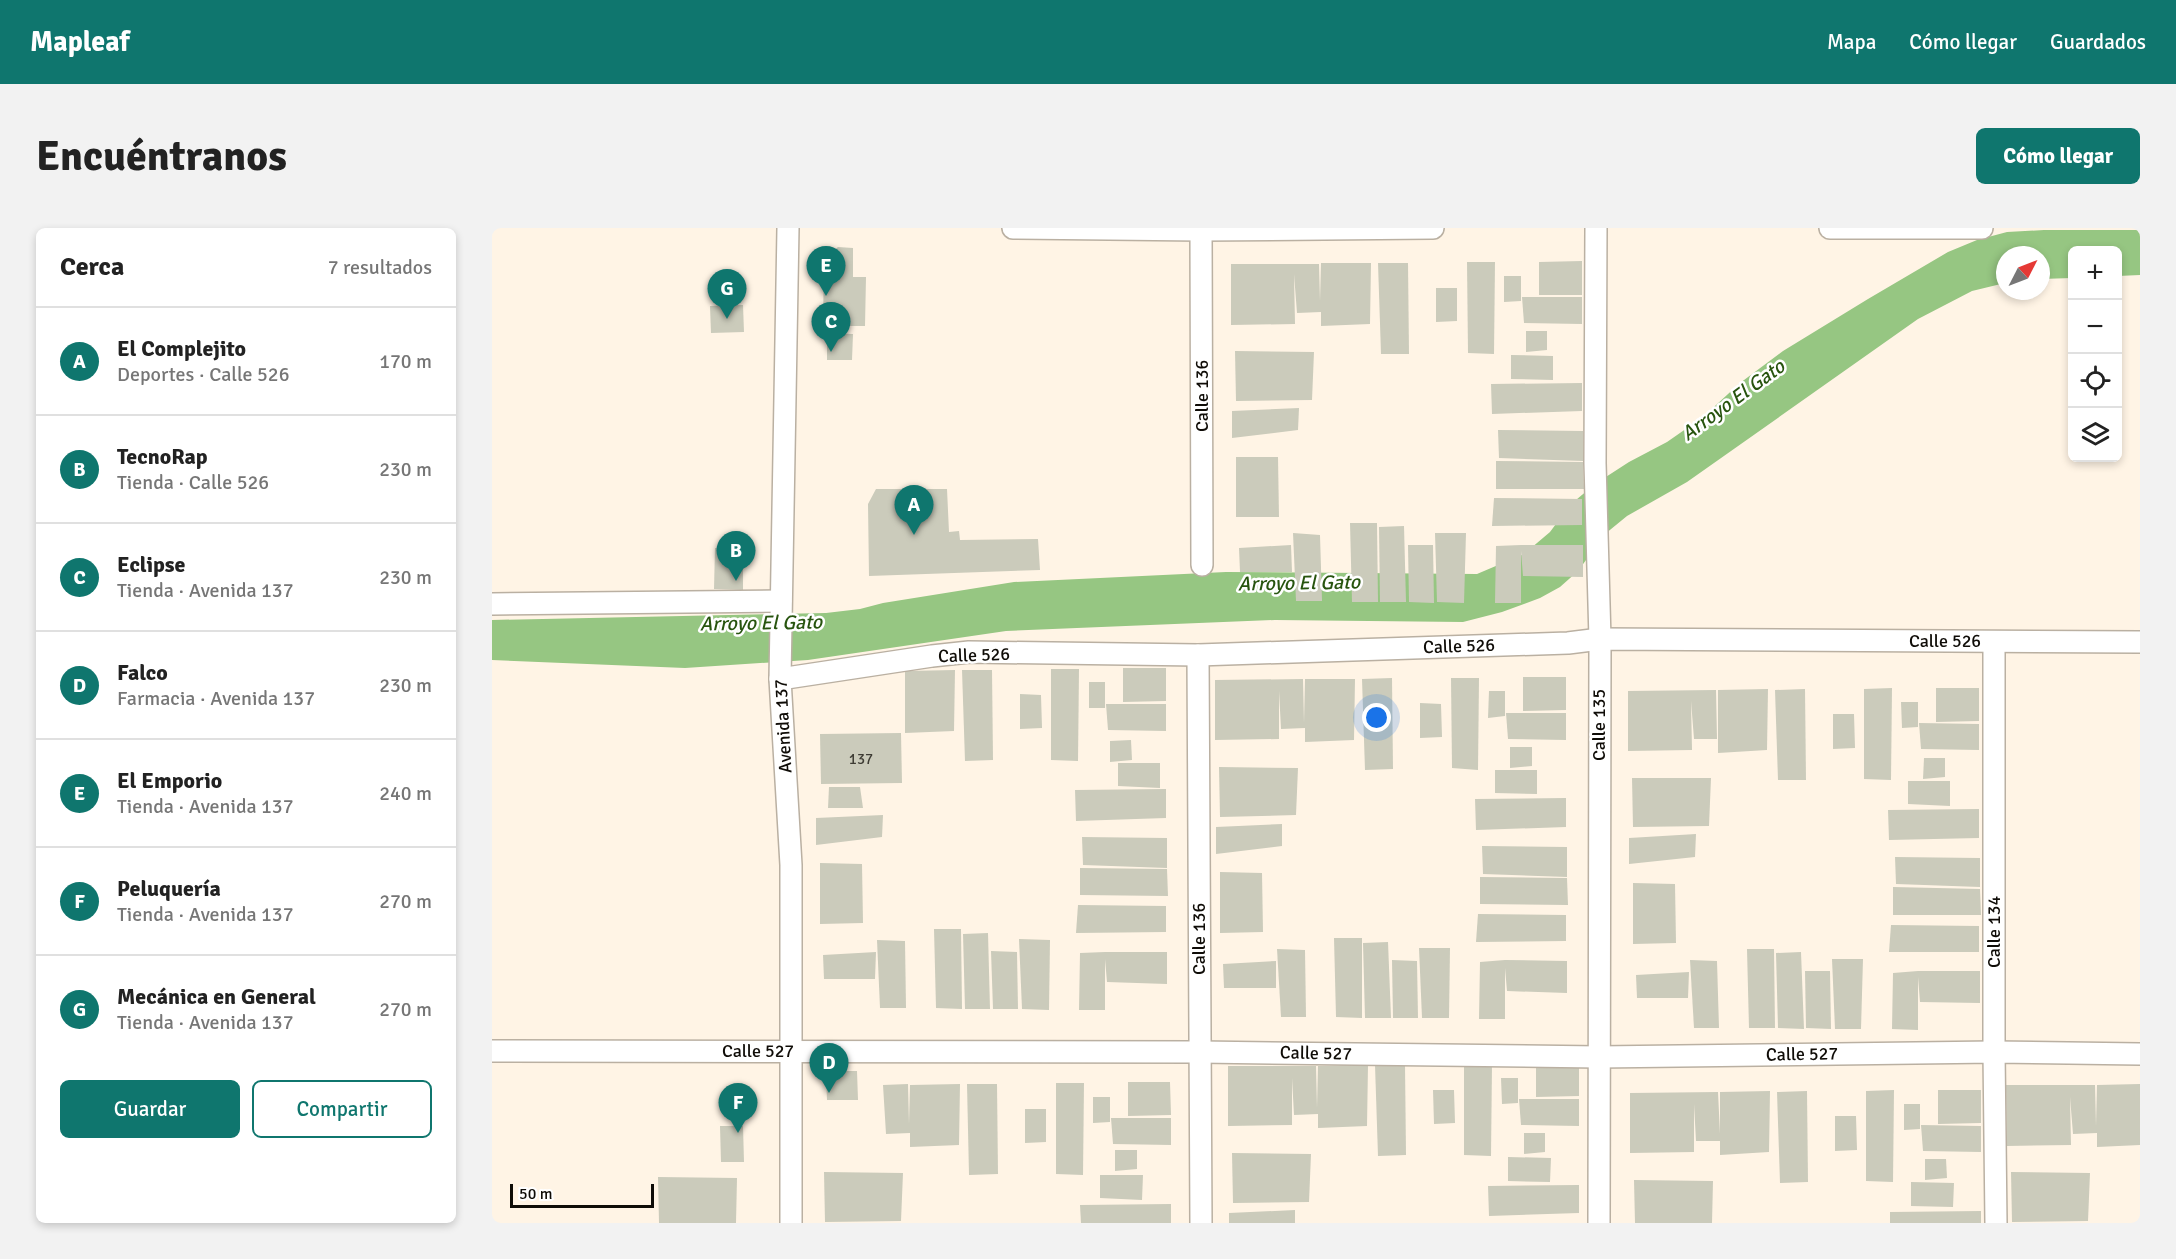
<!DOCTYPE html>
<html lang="es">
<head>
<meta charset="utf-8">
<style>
  :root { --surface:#fff; --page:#f2f2f2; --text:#222; --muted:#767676; --line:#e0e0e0; --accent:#0f766e }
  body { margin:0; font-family:Signika,sans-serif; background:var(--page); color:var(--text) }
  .controls { position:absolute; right:18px; top:18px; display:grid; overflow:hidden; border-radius:9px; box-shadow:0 3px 9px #0003 }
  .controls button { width:54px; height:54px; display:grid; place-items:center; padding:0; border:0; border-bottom:2px solid var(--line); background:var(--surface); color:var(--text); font:30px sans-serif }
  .compass { position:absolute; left:1504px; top:18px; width:54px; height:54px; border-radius:50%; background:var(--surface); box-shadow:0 3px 9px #0003; rotate:48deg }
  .scale { position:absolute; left:18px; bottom:15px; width:144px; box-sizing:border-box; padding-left:6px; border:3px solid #0f0c07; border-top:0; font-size:16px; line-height:21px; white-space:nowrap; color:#0f0c07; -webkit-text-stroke:4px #fff; paint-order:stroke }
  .you { position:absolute; left:885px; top:490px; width:21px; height:21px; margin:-15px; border:4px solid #fff; border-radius:50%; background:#1a73e8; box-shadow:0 0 0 9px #1a73e833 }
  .badge { display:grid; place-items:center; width:39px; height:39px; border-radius:50%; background:var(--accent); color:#fff; font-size:20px; font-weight:700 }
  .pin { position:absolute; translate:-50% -50px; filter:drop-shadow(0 2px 3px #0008) }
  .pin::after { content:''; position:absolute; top:32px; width:21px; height:18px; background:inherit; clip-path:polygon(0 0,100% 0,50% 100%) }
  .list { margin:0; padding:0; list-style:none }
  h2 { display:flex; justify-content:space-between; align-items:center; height:78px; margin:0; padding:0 24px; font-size:26px }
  h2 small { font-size:20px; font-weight:400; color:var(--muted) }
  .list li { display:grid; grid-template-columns:39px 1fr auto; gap:18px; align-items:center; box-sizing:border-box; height:108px; padding:0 24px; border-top:2px solid var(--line) }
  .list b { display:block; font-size:22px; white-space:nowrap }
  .list p { margin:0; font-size:20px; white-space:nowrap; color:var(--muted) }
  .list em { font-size:20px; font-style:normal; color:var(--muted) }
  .actions { display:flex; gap:12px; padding:18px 24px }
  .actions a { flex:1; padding:14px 0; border:2px solid var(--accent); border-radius:9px; text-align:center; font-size:21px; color:var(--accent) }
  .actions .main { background:var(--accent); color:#fff }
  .icon { flex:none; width:33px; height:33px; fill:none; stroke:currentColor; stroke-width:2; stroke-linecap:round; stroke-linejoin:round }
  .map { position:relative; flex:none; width:1648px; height:995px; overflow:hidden; border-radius:9px }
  header { display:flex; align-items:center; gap:36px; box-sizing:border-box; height:84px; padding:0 30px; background:var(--accent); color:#fff }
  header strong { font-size:28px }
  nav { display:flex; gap:33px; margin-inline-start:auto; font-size:21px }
  .intro { display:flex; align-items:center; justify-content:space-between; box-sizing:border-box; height:144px; padding:0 36px }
  h1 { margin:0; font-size:42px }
  .button { padding:15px 27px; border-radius:9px; background:var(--accent); color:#fff; font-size:21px; font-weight:700 }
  main { display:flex; gap:36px; padding:0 36px }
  aside { flex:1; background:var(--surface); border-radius:9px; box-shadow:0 3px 9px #0003 }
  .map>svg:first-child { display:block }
</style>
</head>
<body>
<header>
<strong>Mapleaf</strong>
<nav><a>Mapa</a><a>Cómo llegar</a><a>Guardados</a></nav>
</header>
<div class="intro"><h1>Encuéntranos</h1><a class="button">Cómo llegar</a></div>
<main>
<aside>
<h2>Cerca<small>7 resultados</small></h2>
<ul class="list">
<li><span class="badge">A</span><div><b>El Complejito</b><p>Deportes · Calle 526</p></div><em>170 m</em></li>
<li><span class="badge">B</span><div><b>TecnoRap</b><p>Tienda · Calle 526</p></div><em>230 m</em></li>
<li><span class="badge">C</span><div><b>Eclipse</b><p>Tienda · Avenida 137</p></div><em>230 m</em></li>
<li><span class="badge">D</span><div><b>Falco</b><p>Farmacia · Avenida 137</p></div><em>230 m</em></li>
<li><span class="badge">E</span><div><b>El Emporio</b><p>Tienda · Avenida 137</p></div><em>240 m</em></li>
<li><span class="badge">F</span><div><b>Peluquería</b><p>Tienda · Avenida 137</p></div><em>270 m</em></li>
<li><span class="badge">G</span><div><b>Mecánica en General</b><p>Tienda · Avenida 137</p></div><em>270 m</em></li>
</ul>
<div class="actions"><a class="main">Guardar</a><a>Compartir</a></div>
</aside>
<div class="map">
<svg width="1648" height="995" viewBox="0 0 1648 995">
  <rect width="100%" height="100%" fill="#fff4e5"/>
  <path fill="#96c682" d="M 1552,2 L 1648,2 L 1648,47 L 1626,48 L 1626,22 L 1580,22 L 1580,50 L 1549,51 L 1549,27 L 1513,27 L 1513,55 L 1480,63 L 1426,91 L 1195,254 L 1135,288 L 1113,306 L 1086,343 L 1068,359 L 1048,370 L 1010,384 L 971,394 L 783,392 L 514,403 L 316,432 L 193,440 L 0,432 L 0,392 L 334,385 L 368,381 L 391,375 L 522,354 L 734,344 L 985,346 L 1032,326 L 1058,304 L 1078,277 L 1103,256 L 1137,234 L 1175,214 L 1211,189 L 1248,155 L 1291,123 L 1376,71 L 1456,24 L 1485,12 L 1515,4 Z"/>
  <g fill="#cbcbbb">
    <path d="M 346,19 L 361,20 L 361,49 L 374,49 L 373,98 L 331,98 L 332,30 Z"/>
    <path d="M 1090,33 L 1090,67 L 1047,67 L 1047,34 Z"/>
    <path d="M 975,34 L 1003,34 L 1002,126 L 976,125 Z"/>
    <path d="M 829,35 L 879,35 L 878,96 L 829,98 L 829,84 L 805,85 L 802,46 L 803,96 L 739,97 L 739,36 L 827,36 L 828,73 Z"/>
    <path d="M 886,35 L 916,35 L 917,126 L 889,126 Z"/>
    <path d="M 1012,48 L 1029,48 L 1029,73 L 1012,74 Z"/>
    <path d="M 944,60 L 965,60 L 965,93 L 944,94 Z"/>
    <path d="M 1030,69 L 1090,69 L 1090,96 L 1032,95 Z"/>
    <path d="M 251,77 L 252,104 L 219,105 L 218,78 Z"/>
    <path d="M 1034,103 L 1055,103 L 1055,122 L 1034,124 Z"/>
    <path d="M 335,105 L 361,106 L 360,132 L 335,132 Z"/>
    <path d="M 743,123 L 822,124 L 820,172 L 744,173 Z"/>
    <path d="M 1019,127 L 1061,128 L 1061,152 L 1019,151 Z"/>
    <path d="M 1090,155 L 1090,183 L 1000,186 L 999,156 Z"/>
    <path d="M 807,180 L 806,202 L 740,210 L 740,183 Z"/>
    <path d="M 1006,202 L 1091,203 L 1091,233 L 1007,230 Z"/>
    <path d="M 744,229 L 786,229 L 787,289 L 744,289 Z"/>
    <path d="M 1004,233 L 1091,234 L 1092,261 L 1004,261 Z"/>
    <path d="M 384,261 L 455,261 L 457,304 L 467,303 L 468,312 L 546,311 L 548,342 L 377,348 L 376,276 Z"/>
    <path d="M 1002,270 L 1090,271 L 1090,297 L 1000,298 Z"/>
    <path d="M 858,295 L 885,295 L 886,374 L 860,374 Z"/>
    <path d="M 912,298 L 914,374 L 888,374 L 887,299 Z"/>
    <path d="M 801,305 L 828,307 L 830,373 L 804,373 Z"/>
    <path d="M 943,305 L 974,305 L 972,375 L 945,374 Z"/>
    <path d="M 799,317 L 800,344 L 748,344 L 747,320 Z"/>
    <path d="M 916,317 L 941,317 L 942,375 L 917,374 Z"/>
    <path d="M 1029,317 L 1091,317 L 1091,349 L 1031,348 L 1029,323 L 1029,375 L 1003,375 L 1004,318 Z"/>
    <path d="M 223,320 L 251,320 L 251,362 L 222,361 Z"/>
    <path d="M 631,440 L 674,440 L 674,473 L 631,474 Z"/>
    <path d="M 559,441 L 587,441 L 586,533 L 559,532 Z"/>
    <path d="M 463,442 L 462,503 L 413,505 L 413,443 Z"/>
    <path d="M 470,442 L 500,442 L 501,532 L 473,533 Z"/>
    <path d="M 1031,449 L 1074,449 L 1074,482 L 1031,483 Z"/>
    <path d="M 900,450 L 901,541 L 873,542 L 870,451 Z"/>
    <path d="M 959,450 L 987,450 L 986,542 L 960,540 Z"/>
    <path d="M 811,451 L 812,495 L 813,451 L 863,451 L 862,512 L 813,514 L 813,500 L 789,501 L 787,463 L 787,511 L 723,512 L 723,452 Z"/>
    <rect x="597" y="454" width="16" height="26"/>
    <path d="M 1400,460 L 1399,552 L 1372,551 L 1372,461 Z"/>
    <path d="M 1444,460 L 1487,460 L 1487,493 L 1444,494 Z"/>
    <path d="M 1276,461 L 1275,522 L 1226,525 L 1226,462 Z"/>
    <path d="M 1313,461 L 1314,552 L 1286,552 L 1283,462 Z"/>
    <path d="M 1224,462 L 1225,511 L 1202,511 L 1199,473 L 1200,522 L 1136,523 L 1136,463 Z"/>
    <path d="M 997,463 L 1013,463 L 1013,488 L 996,490 Z"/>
    <path d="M 528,466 L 549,467 L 550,500 L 528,501 Z"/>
    <path d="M 1409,474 L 1426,474 L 1426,499 L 1410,500 Z"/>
    <path d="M 928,475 L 949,476 L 950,509 L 928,510 Z"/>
    <path d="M 614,476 L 674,476 L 674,503 L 616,502 Z"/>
    <path d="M 1014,485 L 1074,485 L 1074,512 L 1016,511 Z"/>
    <path d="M 1341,486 L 1362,486 L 1363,520 L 1341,521 Z"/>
    <path d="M 1427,495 L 1487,496 L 1487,522 L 1429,521 Z"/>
    <path d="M 409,505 L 410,555 L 329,556 L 328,506 Z"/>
    <path d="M 639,512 L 640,532 L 618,534 L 618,513 Z"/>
    <path d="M 1018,519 L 1040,519 L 1040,538 L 1018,540 Z"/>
    <path d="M 1432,530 L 1453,530 L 1453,549 L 1431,551 Z"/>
    <path d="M 626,535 L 668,535 L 668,560 L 626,558 Z"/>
    <path d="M 727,539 L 806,540 L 804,587 L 728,589 Z"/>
    <path d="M 1003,542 L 1045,542 L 1045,566 L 1003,565 Z"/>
    <path d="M 1140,550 L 1219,550 L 1217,598 L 1141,599 Z"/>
    <path d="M 1416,553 L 1458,553 L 1458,578 L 1416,576 Z"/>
    <path d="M 337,559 L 368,559 L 371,580 L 336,580 Z"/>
    <path d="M 674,561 L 674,590 L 584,593 L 583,562 Z"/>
    <path d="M 1074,570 L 1074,599 L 984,602 L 983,571 Z"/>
    <path d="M 1487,581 L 1487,610 L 1397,612 L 1396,582 Z"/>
    <path d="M 391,587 L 390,609 L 324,617 L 324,590 Z"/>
    <path d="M 790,596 L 790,618 L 724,626 L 724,599 Z"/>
    <path d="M 1204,606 L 1203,629 L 1137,636 L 1137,610 Z"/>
    <path d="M 590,609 L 675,610 L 675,640 L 591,637 Z"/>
    <path d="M 990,618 L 1075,619 L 1075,649 L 991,646 Z"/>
    <path d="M 1403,629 L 1488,630 L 1488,659 L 1404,656 Z"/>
    <path d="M 328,635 L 370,636 L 371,695 L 328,696 Z"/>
    <path d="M 588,640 L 675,641 L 676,668 L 588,667 Z"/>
    <path d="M 728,644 L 770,645 L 771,704 L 728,705 Z"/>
    <path d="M 988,649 L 1075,650 L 1076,677 L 988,676 Z"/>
    <path d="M 1141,655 L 1183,656 L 1184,715 L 1141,716 Z"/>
    <path d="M 1401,659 L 1488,661 L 1489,687 L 1401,687 Z"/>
    <path d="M 586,677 L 674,678 L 674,704 L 584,705 Z"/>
    <path d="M 986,686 L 1074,687 L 1074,713 L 984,714 Z"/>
    <path d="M 1399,697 L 1487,698 L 1487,724 L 1397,724 Z"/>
    <path d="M 442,701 L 469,701 L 470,781 L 444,780 Z"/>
    <path d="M 496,705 L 498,781 L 473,781 L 471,706 Z"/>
    <path d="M 842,710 L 870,710 L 870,790 L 844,789 Z"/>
    <path d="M 527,711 L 558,712 L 557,782 L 530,781 Z"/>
    <path d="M 385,712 L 413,713 L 414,780 L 388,780 Z"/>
    <path d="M 896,714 L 899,790 L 873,790 L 871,715 Z"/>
    <path d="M 927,720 L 958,720 L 957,790 L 930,790 Z"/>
    <path d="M 785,721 L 813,722 L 814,789 L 789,789 Z"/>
    <path d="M 1255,721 L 1282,721 L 1283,800 L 1257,800 Z"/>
    <path d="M 499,723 L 525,724 L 526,781 L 501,781 Z"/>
    <path d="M 384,724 L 383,751 L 332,751 L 331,727 Z"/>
    <path d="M 613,724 L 675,724 L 675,756 L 615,754 L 613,731 L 613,782 L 587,782 L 588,725 Z"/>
    <path d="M 1309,724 L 1312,801 L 1286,800 L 1284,725 Z"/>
    <path d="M 1340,731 L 1371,731 L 1369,801 L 1343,801 Z"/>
    <path d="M 900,732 L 925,733 L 926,790 L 901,790 Z"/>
    <path d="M 1013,732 L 1075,733 L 1075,765 L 1015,763 L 1013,740 L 1013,791 L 987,791 L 988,734 Z"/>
    <path d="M 1198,732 L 1225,733 L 1227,800 L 1202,800 Z"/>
    <path d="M 784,733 L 784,760 L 732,760 L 731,736 Z"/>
    <path d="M 1313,743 L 1338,743 L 1339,801 L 1314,800 Z"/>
    <path d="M 1426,743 L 1488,743 L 1488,775 L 1428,774 L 1426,749 L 1426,802 L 1400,801 L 1401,745 Z"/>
    <path d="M 1197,744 L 1196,770 L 1145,770 L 1144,747 Z"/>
    <path d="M 1044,835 L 1087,835 L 1087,868 L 1044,869 Z"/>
    <path d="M 972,836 L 1000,836 L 999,928 L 972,927 Z"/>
    <path d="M 876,837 L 875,898 L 826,900 L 826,886 L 802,887 L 800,850 L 800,897 L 736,898 L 736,838 L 824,838 L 825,880 L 826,838 Z"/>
    <path d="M 883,837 L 913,837 L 914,927 L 886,928 Z"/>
    <path d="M 340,843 L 365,843 L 366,872 L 335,872 L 334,850 L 341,850 Z"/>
    <path d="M 1009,850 L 1026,850 L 1026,875 L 1010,876 Z"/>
    <path d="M 636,854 L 678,854 L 679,887 L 636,888 Z"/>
    <path d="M 564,855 L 592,855 L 591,947 L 564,946 Z"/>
    <path d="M 416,856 L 417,896 L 418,857 L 468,856 L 467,917 L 418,919 L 418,905 L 394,906 L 391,857 Z"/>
    <path d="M 475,856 L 505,856 L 506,946 L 477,947 Z"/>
    <path d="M 1648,856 L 1648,917 L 1605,919 L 1605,905 L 1581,906 L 1578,869 L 1579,917 L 1515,918 L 1514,857 L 1603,857 L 1604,898 L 1605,857 Z"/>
    <path d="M 941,862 L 962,862 L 963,895 L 942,896 Z"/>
    <path d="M 1402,862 L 1401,954 L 1374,953 L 1374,863 Z"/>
    <path d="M 1446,862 L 1489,862 L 1489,895 L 1446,896 Z"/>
    <path d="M 1278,863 L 1277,924 L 1228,927 L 1228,913 L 1204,913 L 1202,876 L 1202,924 L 1138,925 L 1138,865 L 1226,864 L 1228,906 L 1228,864 Z"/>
    <path d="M 1315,863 L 1316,954 L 1288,955 L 1285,864 Z"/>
    <path d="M 601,869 L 618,869 L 618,894 L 601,895 Z"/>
    <path d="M 1027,871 L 1087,871 L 1087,898 L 1029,897 Z"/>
    <path d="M 1412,876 L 1428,876 L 1428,901 L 1412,902 Z"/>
    <path d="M 533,881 L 554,881 L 554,914 L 533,915 Z"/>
    <path d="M 1343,888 L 1364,888 L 1365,922 L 1343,923 Z"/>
    <path d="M 619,890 L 679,890 L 679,917 L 621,916 Z"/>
    <path d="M 1429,897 L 1489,898 L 1489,924 L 1431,923 Z"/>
    <path d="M 228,898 L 251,898 L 252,934 L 229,934 Z"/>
    <path d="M 1032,905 L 1053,905 L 1053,924 L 1032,926 Z"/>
    <path d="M 623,922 L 645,922 L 645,941 L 623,943 Z"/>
    <path d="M 740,925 L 819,926 L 817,974 L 741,975 Z"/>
    <path d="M 1016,929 L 1059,930 L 1058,954 L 1016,953 Z"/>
    <path d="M 1433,931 L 1454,931 L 1455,950 L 1433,952 Z"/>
    <path d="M 332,944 L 411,945 L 409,993 L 333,994 Z"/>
    <path d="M 1519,944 L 1598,945 L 1596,993 L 1520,994 Z"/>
    <path d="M 608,947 L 651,947 L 650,972 L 608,970 Z"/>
    <path d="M 166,949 L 245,950 L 244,995 L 167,995 Z"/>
    <path d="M 1142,952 L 1221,953 L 1220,995 L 1143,995 Z"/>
    <path d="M 1419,954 L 1462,955 L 1461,979 L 1419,978 Z"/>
    <path d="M 1087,957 L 1087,985 L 997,988 L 996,958 Z"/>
    <path d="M 679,976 L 679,995 L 589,995 L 588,977 Z"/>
    <path d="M 803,982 L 803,995 L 737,995 L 737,985 Z"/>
    <path d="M 1489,983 L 1489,995 L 1398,995 L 1398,984 Z"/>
  </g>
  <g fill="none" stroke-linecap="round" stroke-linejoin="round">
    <g stroke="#bab0a2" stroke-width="24">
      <g id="minor">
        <path d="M 296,0 L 288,451 L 299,637 L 299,995"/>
        <path d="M 521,0 L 709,2 L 941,0"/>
        <path d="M 709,0 L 710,337"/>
        <path d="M 1104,0 L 1103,235 L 1108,411 L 1107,995"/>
        <path d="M 1338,0 L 1490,0"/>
        <path d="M 0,376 L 289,373"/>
        <path d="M 1502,414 L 1502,824 L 1504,995"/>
        <path d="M 706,427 L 709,995"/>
        <path d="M 288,451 L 440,428 L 477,424 L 706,427 L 1076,415 L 1108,411 L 1648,414"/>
        <path d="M 0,823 L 708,824 L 1107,829 L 1502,824 L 1648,826"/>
      </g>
    </g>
    <use href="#minor" stroke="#fff" stroke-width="21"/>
  </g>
  <g text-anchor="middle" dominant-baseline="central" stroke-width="5" stroke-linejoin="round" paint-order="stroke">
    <g font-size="15" fill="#3e3c34">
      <text x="369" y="531">137</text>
    </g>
    <g font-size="18" fill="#0f0c07" stroke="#fff">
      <text transform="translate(710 168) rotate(-90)">Calle 136</text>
      <text x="1453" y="413">Calle 526</text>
      <text transform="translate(967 418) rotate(-2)">Calle 526</text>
      <text transform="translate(482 427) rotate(-2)">Calle 526</text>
      <text transform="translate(1107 497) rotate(-90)">Calle 135</text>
      <text transform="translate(291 498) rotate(-93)">Avenida 137</text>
      <text transform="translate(1502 704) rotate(-90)">Calle 134</text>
      <text transform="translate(707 711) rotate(-90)">Calle 136</text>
      <text x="266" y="823">Calle 527</text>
      <text transform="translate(824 825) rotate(1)">Calle 527</text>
      <text transform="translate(1310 826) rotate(-1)">Calle 527</text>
    </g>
    <g font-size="20" font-style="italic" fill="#27540e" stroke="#fff">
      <text transform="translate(1241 172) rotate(-36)">Arroyo El Gato</text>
      <text transform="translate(807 355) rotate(-1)">Arroyo El Gato</text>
      <text transform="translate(269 395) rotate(-1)">Arroyo El Gato</text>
    </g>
  </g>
</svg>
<div class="controls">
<button>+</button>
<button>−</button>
<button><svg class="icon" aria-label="locate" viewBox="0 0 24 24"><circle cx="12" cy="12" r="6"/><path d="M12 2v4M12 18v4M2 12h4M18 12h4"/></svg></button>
<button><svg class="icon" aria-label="layers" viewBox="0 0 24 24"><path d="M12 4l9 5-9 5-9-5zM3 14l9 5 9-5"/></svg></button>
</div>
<svg class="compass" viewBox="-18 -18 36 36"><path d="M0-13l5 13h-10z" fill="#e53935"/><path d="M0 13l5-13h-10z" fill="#767676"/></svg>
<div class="scale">50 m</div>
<div class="you"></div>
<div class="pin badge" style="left:422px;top:307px">A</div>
<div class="pin badge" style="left:244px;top:353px">B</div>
<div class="pin badge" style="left:339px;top:124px">C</div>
<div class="pin badge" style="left:337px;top:865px">D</div>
<div class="pin badge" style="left:334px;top:68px">E</div>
<div class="pin badge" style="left:246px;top:905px">F</div>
<div class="pin badge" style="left:235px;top:91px">G</div>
</div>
</main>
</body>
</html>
